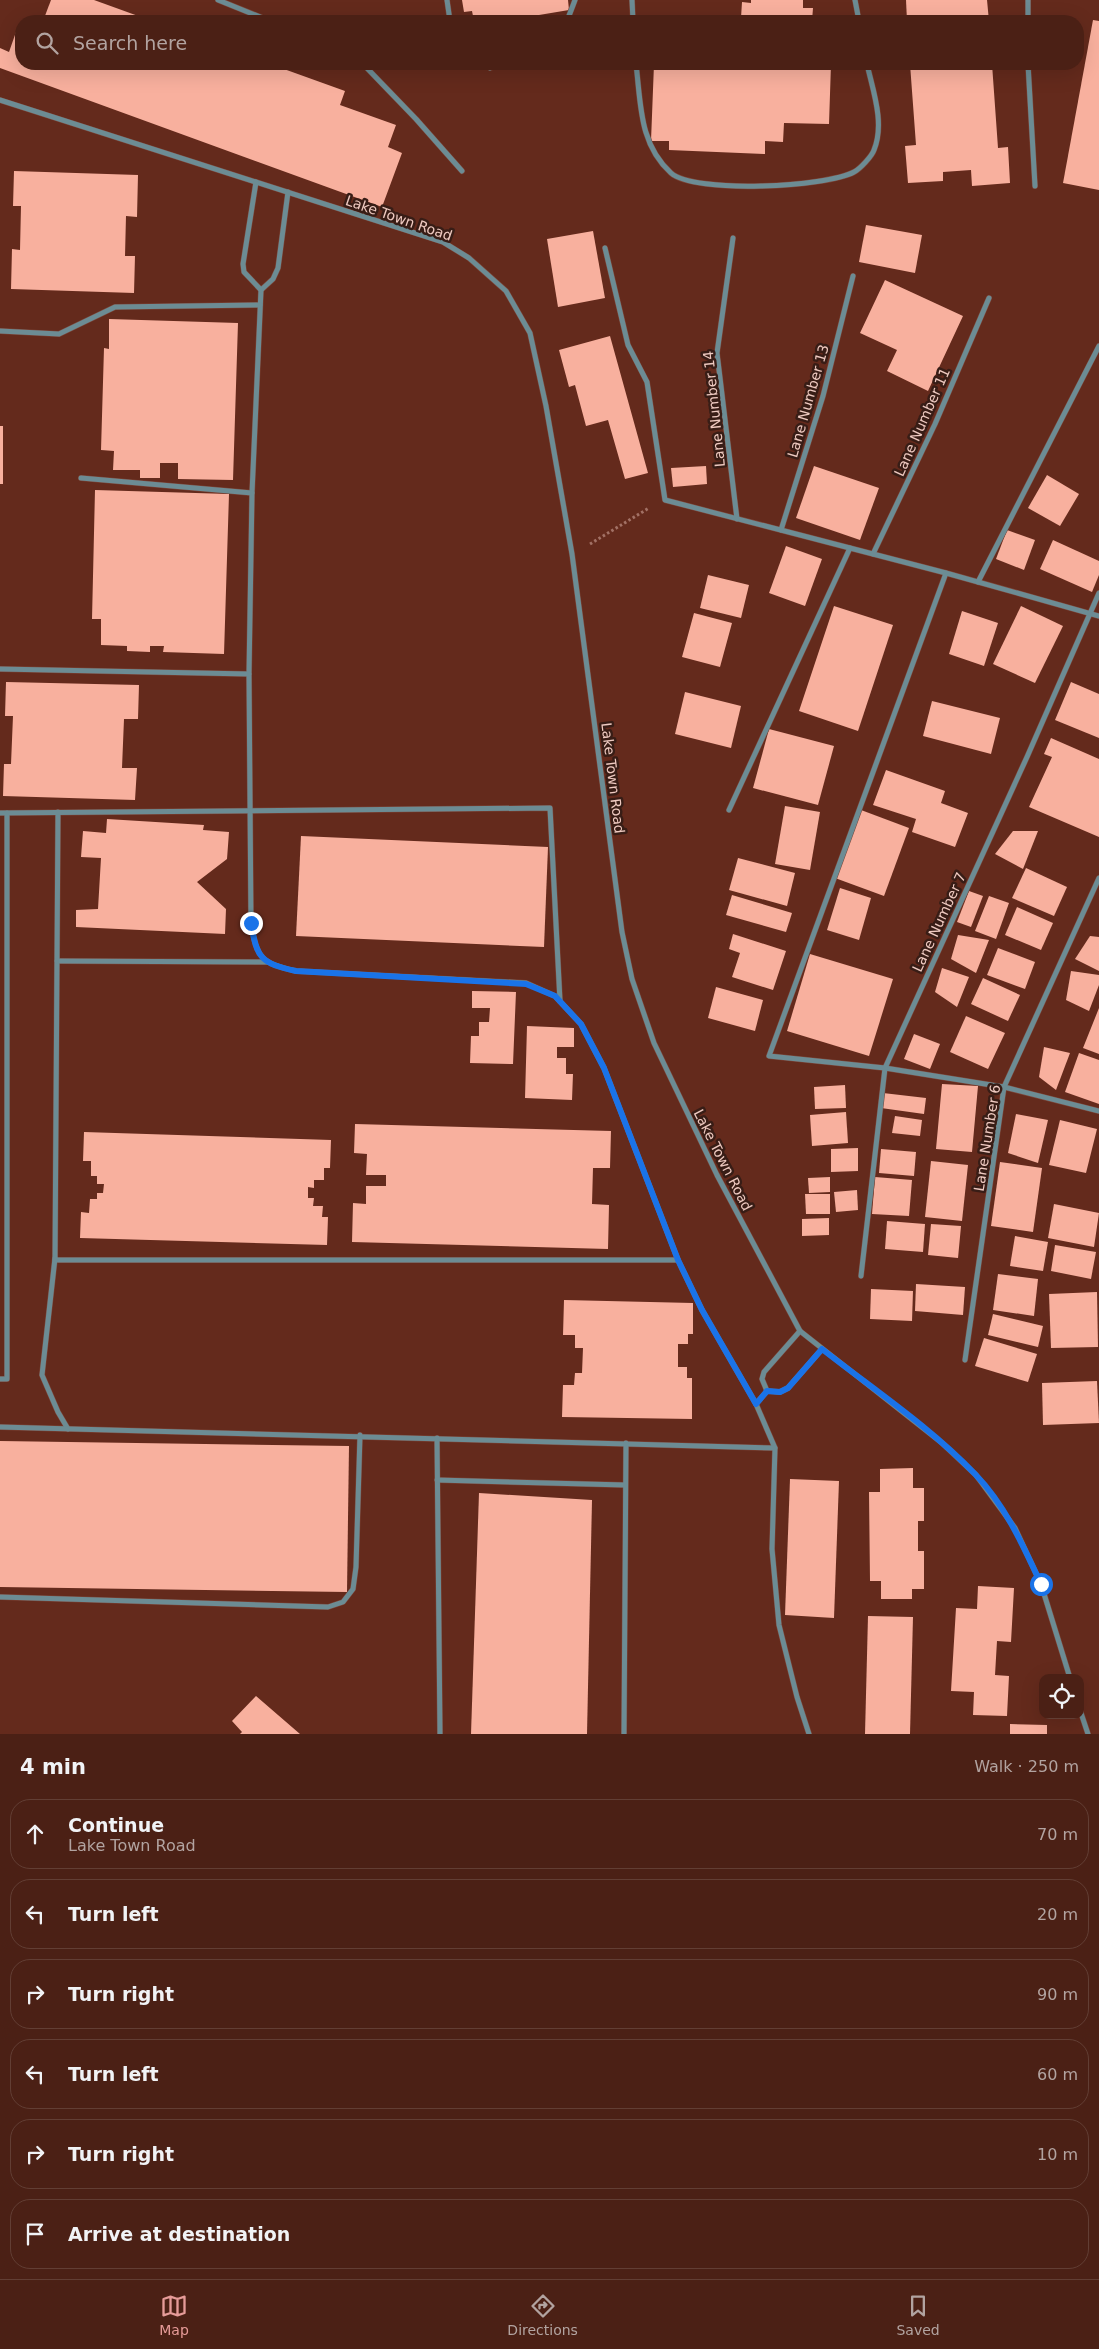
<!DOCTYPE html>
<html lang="en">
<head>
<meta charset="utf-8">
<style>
  :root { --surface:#4b2015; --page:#552d22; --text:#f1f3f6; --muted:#b2a3a0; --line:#623e34; --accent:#e69b98 }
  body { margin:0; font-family:"DejaVu Sans",sans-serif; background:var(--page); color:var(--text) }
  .controls { position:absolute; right:15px; bottom:15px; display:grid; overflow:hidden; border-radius:10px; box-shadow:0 5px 20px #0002 }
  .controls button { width:45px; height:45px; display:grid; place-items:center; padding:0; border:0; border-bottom:1px solid var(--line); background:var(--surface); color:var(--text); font:25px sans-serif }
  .stop { position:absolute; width:15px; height:15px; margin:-11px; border:4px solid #1a73e8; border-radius:50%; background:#fff }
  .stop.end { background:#1a73e8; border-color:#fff; box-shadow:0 1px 5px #0008 }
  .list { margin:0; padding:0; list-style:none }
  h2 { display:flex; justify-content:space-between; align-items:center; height:65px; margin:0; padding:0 20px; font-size:21px }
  h2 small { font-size:16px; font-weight:400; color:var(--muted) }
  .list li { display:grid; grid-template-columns:32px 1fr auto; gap:15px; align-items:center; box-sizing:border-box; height:70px; margin:0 10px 10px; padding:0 10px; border:1px solid var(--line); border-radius:20px }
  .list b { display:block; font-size:19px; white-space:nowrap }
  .list p { margin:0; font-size:16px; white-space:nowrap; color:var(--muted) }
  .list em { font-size:16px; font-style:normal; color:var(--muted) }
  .icon { flex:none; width:28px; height:28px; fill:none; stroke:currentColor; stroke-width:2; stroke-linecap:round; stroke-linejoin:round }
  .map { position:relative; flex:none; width:1099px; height:1734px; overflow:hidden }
  .search { position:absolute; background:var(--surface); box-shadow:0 5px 20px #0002; left:15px; right:15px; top:15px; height:55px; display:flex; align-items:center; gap:12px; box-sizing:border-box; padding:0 18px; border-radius:20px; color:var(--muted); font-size:19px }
  .sheet { height:545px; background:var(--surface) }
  nav { display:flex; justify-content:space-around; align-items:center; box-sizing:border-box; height:70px; border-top:1px solid var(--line); background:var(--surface); font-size:14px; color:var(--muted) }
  nav a { display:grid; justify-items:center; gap:2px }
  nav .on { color:var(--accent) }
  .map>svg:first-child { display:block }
</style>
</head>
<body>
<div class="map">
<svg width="1099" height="1734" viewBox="0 0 1099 1734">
  <rect width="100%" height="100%" fill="#642a1c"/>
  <g fill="#f8b09e">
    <path d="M 51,0 L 94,0 L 152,21 L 43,21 Z"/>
    <path d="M 462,0 L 568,0 L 569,10 L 527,17 L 528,21 L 474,21 L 472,11 L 464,12 Z"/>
    <path d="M 751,0 L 803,0 L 803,8 L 813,8 L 812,21 L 727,21 L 727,18 L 741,18 L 742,2 L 751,3 Z"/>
    <path d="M 906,0 L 987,0 L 989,21 L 907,21 Z"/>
    <path d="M 1093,20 L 1099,21 L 1099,190 L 1063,183 Z"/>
    <path d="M 16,32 L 21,34 L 21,64 L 270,64 L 345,91 L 340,105 L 396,125 L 388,147 L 402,153 L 382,207 L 0,68 L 0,48 L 9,52 Z"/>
    <path d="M 654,64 L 831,64 L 829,124 L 784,123 L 783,142 L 765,141 L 765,154 L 669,150 L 669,141 L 651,141 Z"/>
    <path d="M 910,64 L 992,64 L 998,148 L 1008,147 L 1010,183 L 972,186 L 971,170 L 943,172 L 943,181 L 908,183 L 905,146 L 916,145 Z"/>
    <path d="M 14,171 L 138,175 L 137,217 L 126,216 L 125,256 L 135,256 L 134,293 L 11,289 L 12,249 L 20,250 L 21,206 L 13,206 Z"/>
    <path d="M 866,225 L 922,235 L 915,273 L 859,262 Z"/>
    <path d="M 593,231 L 605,298 L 558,307 L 547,239 Z"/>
    <path d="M 885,280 L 963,316 L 928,391 L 887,371 L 897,350 L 860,333 Z"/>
    <path d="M 109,319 L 238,323 L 233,480 L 178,479 L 178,463 L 160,463 L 160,478 L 140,478 L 140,470 L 113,470 L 114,451 L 101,450 L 104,348 L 109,349 Z"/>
    <path d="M 610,336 L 648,473 L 625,479 L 608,420 L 586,426 L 575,385 L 569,387 L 559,350 Z"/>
    <rect x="0" y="426" width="3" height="58"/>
    <path d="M 706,466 L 707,484 L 673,487 L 671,468 Z"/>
    <path d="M 814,466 L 879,488 L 860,540 L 796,518 Z"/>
    <path d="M 1047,475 L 1079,494 L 1060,526 L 1028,508 Z"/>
    <path d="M 95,490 L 229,494 L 224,654 L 163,652 L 164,646 L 150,646 L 150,652 L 127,651 L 127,646 L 101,645 L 101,619 L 92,619 Z"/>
    <path d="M 1007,530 L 1035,540 L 1024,570 L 996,559 Z"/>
    <path d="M 1053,540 L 1099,561 L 1099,575 L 1092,592 L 1040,569 Z"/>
    <path d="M 786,546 L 822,559 L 805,606 L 769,593 Z"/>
    <path d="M 708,575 L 749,585 L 741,618 L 700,608 Z"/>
    <path d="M 834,606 L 893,625 L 858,731 L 799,711 Z"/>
    <path d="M 1021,606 L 1063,626 L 1035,683 L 993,664 Z"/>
    <path d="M 962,611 L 998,623 L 984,666 L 949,654 Z"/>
    <path d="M 694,613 L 732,623 L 720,667 L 682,657 Z"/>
    <path d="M 6,682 L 139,685 L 138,719 L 124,719 L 122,768 L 137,768 L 135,800 L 3,796 L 4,764 L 11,764 L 13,716 L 5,716 Z"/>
    <path d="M 1071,682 L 1099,694 L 1099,738 L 1055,720 Z"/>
    <path d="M 685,692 L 741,706 L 731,748 L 675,734 Z"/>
    <path d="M 932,701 L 1000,718 L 991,754 L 923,736 Z"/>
    <path d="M 769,729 L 834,746 L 818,805 L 753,788 Z"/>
    <path d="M 1051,738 L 1099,759 L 1099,837 L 1029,807 L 1052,757 L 1044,754 Z"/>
    <path d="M 886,770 L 945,791 L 941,803 L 968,813 L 955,847 L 912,832 L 916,819 L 873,805 Z"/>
    <path d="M 785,806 L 820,812 L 810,870 L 775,864 Z"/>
    <path d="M 861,810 L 909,828 L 884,896 L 835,878 Z"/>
    <path d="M 107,819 L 204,825 L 203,830 L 229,832 L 227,859 L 197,882 L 226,909 L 225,934 L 76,927 L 76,910 L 98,909 L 101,858 L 81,857 L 83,831 L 106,833 Z"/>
    <path d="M 1013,831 L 1038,831 L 1023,869 L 995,854 Z"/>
    <path d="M 301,836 L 548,847 L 544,947 L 296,936 Z"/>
    <path d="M 738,858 L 795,873 L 787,906 L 729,890 Z"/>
    <path d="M 1026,868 L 1067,887 L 1054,916 L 1012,898 Z"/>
    <path d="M 840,888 L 871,898 L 859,940 L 827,930 Z"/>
    <path d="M 969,891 L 983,896 L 971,927 L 957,922 Z"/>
    <path d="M 732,895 L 792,913 L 786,932 L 726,915 Z"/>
    <path d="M 989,896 L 1009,903 L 996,939 L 975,931 Z"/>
    <path d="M 1017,907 L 1053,923 L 1041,950 L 1005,935 Z"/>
    <path d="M 733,934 L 786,951 L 773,990 L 732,977 L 740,953 L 729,949 Z"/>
    <path d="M 958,935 L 989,940 L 976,973 L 951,959 Z"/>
    <path d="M 1090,936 L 1099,937 L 1099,971 L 1075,959 Z"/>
    <path d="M 998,948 L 1035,962 L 1025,989 L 987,975 Z"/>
    <path d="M 810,954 L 893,979 L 869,1056 L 787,1031 Z"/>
    <path d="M 942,968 L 969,977 L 957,1007 L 935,992 Z"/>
    <path d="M 1071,971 L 1099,975 L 1099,985 L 1089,1011 L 1066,1000 Z"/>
    <path d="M 983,978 L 1020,995 L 1008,1021 L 971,1004 Z"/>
    <path d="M 716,987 L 763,1000 L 755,1031 L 708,1018 Z"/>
    <path d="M 472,991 L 516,992 L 513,1064 L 470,1063 L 471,1036 L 479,1036 L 479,1022 L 489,1022 L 490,1008 L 472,1008 Z"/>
    <path d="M 1099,1008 L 1099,1054 L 1083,1048 Z"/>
    <path d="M 966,1016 L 1005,1033 L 988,1069 L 950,1052 Z"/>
    <path d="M 527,1026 L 574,1028 L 574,1047 L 557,1047 L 557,1058 L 566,1058 L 566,1074 L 573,1074 L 572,1100 L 525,1098 Z"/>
    <path d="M 914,1034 L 940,1044 L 930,1069 L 904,1059 Z"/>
    <path d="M 1044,1047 L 1070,1053 L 1056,1090 L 1039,1077 Z"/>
    <path d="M 1079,1053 L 1099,1060 L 1099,1104 L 1065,1092 Z"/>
    <path d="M 942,1084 L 978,1086 L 972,1152 L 936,1149 Z"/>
    <path d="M 845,1085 L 846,1108 L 815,1109 L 814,1087 Z"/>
    <path d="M 883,1093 L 926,1098 L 924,1114 L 881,1108 Z"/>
    <path d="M 846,1112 L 848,1143 L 812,1146 L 810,1115 Z"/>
    <path d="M 1016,1114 L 1048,1120 L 1038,1163 L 1008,1153 Z"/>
    <path d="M 895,1116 L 922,1120 L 920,1136 L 892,1133 Z"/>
    <path d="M 1060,1120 L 1097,1129 L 1086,1173 L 1049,1165 Z"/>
    <path d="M 355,1124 L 611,1131 L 610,1168 L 593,1168 L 592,1204 L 609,1205 L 608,1249 L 352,1242 L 353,1203 L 366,1204 L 366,1186 L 386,1186 L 386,1175 L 366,1175 L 367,1154 L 354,1153 Z"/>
    <path d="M 84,1132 L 331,1140 L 330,1168 L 324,1168 L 324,1180 L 314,1180 L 314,1188 L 308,1187 L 308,1198 L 314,1198 L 313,1206 L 323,1206 L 322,1217 L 328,1217 L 327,1245 L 80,1238 L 81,1212 L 89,1213 L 90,1199 L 97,1199 L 97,1193 L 103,1193 L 104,1184 L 97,1184 L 97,1176 L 91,1176 L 91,1161 L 83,1161 Z"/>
    <path d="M 858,1148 L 858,1171 L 831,1172 L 831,1149 Z"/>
    <path d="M 881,1149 L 916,1152 L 914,1176 L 879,1173 Z"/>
    <path d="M 931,1161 L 968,1165 L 962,1221 L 925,1217 Z"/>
    <path d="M 1000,1162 L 1042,1168 L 1033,1232 L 991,1226 Z"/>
    <path d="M 830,1177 L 830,1192 L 809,1193 L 808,1178 Z"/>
    <path d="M 875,1177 L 912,1180 L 909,1216 L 872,1214 Z"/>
    <path d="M 857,1190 L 858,1210 L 836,1212 L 834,1192 Z"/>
    <path d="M 805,1194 L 830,1194 L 830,1214 L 806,1214 Z"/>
    <path d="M 1054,1204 L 1099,1213 L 1094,1247 L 1048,1238 Z"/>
    <path d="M 829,1218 L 829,1235 L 802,1236 L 802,1219 Z"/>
    <path d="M 887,1221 L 925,1224 L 923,1252 L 885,1249 Z"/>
    <path d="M 931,1224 L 961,1226 L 958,1258 L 928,1255 Z"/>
    <path d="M 1015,1236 L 1048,1242 L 1043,1271 L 1010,1266 Z"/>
    <path d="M 1055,1245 L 1096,1252 L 1091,1279 L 1051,1271 Z"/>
    <path d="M 998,1274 L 1038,1279 L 1034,1316 L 993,1310 Z"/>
    <path d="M 916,1284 L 965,1287 L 963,1315 L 915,1311 Z"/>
    <path d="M 871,1289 L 913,1291 L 912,1321 L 870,1319 Z"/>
    <path d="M 1097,1292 L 1098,1347 L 1051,1348 L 1049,1294 Z"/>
    <path d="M 564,1300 L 693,1303 L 693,1334 L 688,1334 L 688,1344 L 678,1344 L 678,1367 L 687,1367 L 687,1378 L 692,1378 L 692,1419 L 562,1417 L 563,1385 L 574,1385 L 575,1373 L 582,1373 L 583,1348 L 575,1348 L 575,1335 L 563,1335 Z"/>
    <path d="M 993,1314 L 1043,1326 L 1038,1347 L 988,1335 Z"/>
    <path d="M 984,1338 L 1037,1354 L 1028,1382 L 975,1366 Z"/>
    <path d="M 1097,1381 L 1099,1423 L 1043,1425 L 1042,1383 Z"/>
    <path d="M 0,1441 L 349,1446 L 347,1592 L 0,1587 Z"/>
    <path d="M 913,1468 L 913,1488 L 924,1488 L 924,1521 L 918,1521 L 918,1551 L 924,1551 L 924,1589 L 912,1589 L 912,1599 L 881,1599 L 881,1581 L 870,1581 L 869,1492 L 880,1492 L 880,1469 Z"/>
    <path d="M 790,1479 L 839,1481 L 834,1618 L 785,1615 Z"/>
    <path d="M 479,1493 L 592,1500 L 587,1734 L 471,1734 Z"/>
    <path d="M 978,1586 L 1014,1588 L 1011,1642 L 997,1641 L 995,1675 L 1009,1676 L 1007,1716 L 973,1715 L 974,1692 L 951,1691 L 956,1608 L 977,1609 Z"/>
    <path d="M 868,1616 L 913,1617 L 910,1734 L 865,1734 Z"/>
    <path d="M 256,1696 L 300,1734 L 240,1734 L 242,1732 L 232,1721 Z"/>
    <path d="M 1010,1724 L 1047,1725 L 1047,1734 L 1010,1734 Z"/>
  </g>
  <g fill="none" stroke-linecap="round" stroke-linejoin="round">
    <g stroke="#7d473a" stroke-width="6">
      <g id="street">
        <path d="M 218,0 L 270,21"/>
        <path d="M 447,0 L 450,21"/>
        <path d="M 632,0 L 633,21"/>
        <path d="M 855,0 L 859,21"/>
        <path d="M 567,21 L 575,0"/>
        <path d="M 1028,21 L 1028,0"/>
        <path d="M 363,64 L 416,119 L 462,171"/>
        <path d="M 485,64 L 490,68 L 501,64"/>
        <path d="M 636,64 C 641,104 639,144 671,173 C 695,194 826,187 854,172 C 860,169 872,156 874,150 C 885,123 873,91 867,64"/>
        <path d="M 1028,64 L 1035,186"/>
        <path d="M 0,100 L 443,242 L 469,258 L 506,291 L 530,333 L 546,406 L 572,554 L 622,932 L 632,979 L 654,1043 L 717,1175 L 800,1331 L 942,1443 L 976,1475 L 1015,1528 L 1041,1584 L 1070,1678"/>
        <path d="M 256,182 L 243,264 L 244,272 L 261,290 L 252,493 L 249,674 L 251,923 C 257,959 261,963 296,971 L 526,983 L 555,996 L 581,1024 L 604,1068 L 678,1260 L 702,1310 L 756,1404 L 775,1448 L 772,1549 L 779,1625 L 797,1697 L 809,1734"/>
        <path d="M 733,238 L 717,353 L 737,519"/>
        <path d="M 605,248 L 628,345 L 647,382 L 665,500 L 946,573 L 1099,616"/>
        <path d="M 261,290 L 273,279 L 278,268 L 288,192"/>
        <path d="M 0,331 L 59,334 L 115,307 L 260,305"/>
        <path d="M 81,478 L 252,493"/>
        <path d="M 781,530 L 823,396 L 853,276"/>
        <path d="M 873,554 L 935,424 L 989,298"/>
        <path d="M 946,573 L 769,1056 L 885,1068 L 1004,1087 L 1099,1111"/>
        <path d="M 978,582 L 1099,346"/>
        <path d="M 0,669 L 249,674"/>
        <path d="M 729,810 L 850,548"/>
        <path d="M 58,812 L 55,1260 L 678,1260"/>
        <path d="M 0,813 L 550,808 L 560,1001"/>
        <path d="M 57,961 L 268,962"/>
        <path d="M 55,1258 L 42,1375 L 58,1412 L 68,1429"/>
        <path d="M 861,1276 L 885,1068 L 1027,757 L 1099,593"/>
        <path d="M 965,1360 L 1004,1087 L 1099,878"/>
        <path d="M 0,1379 L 7,1379 L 7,813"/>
        <path d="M 767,1391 L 780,1392 L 788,1388 L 822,1349"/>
        <path d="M 767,1391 L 762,1379 L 764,1372 L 800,1331"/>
        <path d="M 756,1404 L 767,1391"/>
        <path d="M 0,1427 L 775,1448"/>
        <path d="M 437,1438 L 440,1734"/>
        <path d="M 437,1480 L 625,1485"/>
        <path d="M 0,1597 L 328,1607 L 343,1602 L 353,1589 L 356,1567 L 360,1435"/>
        <path d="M 1080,1710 L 1088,1734"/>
        <path d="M 624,1734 L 626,1443"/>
      </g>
    </g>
    <path stroke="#a27165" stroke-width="3" stroke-dasharray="2.5 2.5" stroke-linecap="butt" d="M 590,544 L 649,508"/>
    <use href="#street" stroke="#6c8c94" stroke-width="5"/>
  </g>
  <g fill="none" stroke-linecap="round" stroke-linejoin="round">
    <path stroke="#1a73e8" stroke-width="6" d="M 251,923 C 257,959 261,963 296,971 L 526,984 L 555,996 L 581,1024 L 604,1068 L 678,1260 L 702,1310 L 756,1404 L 767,1391 L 780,1392 L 788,1388 L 822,1349 C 873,1389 930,1427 975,1474 C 1005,1505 1023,1545 1041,1584"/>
  </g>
  <g text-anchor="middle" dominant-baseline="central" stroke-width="5" stroke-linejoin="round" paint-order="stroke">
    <g font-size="14" fill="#efcac1" stroke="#381d16">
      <text transform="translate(399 218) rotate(19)">Lake Town Road</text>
      <text transform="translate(808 401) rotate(-74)">Lane Number 13</text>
      <text transform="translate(714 409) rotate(-96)">Lane Number 14</text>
      <text transform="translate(922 422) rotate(-66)">Lane Number 11</text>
      <text transform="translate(613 778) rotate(83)">Lake Town Road</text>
      <text transform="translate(939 922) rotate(-65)">Lane Number 7</text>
      <text transform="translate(987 1138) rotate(-81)">Lane Number 6</text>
      <text transform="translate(723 1160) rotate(63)">Lake Town Road</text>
    </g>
  </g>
</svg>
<div class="controls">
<button><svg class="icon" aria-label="locate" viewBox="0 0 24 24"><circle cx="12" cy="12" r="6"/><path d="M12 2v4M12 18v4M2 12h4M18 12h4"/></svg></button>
</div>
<div class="stop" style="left:1041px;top:1584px"></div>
<div class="stop end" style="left:251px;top:923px"></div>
<div class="search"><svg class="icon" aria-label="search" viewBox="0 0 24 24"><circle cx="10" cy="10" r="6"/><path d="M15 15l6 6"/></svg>Search here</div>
</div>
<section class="sheet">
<h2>4 min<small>Walk · 250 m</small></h2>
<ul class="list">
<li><svg class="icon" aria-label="ahead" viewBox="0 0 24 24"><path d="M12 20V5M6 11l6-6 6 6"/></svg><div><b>Continue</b><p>Lake Town Road</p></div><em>70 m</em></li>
<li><svg class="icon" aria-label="left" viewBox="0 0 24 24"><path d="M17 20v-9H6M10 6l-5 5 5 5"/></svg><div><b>Turn left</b></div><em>20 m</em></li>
<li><svg class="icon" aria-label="right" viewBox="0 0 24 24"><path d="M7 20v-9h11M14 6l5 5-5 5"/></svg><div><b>Turn right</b></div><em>90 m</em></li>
<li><svg class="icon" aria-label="left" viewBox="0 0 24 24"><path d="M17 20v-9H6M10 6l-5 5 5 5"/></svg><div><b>Turn left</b></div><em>60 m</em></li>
<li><svg class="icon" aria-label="right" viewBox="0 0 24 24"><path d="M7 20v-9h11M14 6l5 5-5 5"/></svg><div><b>Turn right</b></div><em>10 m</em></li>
<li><svg class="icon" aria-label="arrive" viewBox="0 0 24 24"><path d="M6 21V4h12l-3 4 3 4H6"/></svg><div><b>Arrive at destination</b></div></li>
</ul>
</section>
<nav>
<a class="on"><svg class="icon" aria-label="map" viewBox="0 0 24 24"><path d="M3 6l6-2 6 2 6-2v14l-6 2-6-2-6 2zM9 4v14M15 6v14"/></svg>Map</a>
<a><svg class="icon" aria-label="directions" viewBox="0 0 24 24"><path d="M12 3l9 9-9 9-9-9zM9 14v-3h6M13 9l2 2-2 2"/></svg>Directions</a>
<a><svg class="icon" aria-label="saved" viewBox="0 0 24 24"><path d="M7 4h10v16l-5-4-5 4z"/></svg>Saved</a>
</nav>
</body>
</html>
